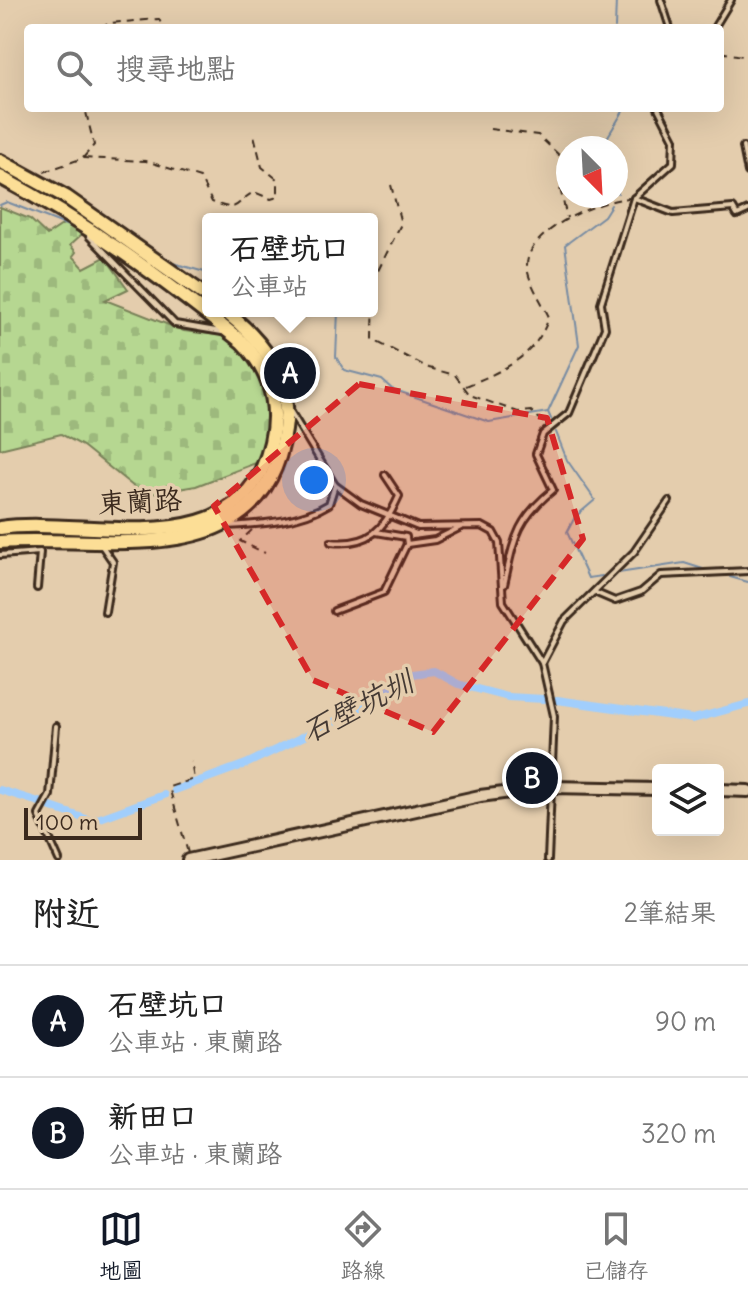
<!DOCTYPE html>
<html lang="zh-TW">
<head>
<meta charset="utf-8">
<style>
  :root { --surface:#fff; --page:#f6f6f6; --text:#222; --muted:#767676; --line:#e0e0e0; --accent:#111827 }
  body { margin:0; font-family:Delius,"LXGW WenKai TC",sans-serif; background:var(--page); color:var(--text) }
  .controls { position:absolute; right:24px; bottom:24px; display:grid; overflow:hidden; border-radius:8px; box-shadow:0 8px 32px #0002 }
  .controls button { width:72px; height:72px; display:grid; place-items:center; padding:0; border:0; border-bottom:2px solid var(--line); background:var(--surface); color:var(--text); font:40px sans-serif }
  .compass { position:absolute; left:556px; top:136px; width:72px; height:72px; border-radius:50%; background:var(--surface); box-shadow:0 8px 32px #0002; rotate:156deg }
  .scale { position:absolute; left:24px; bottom:20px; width:118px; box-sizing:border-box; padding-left:8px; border:4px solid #3b2a1e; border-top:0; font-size:22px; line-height:28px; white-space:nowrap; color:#3b2a1e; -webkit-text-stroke:6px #e4cdad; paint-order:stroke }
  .you { position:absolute; left:314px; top:480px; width:28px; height:28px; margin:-20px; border:6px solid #fff; border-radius:50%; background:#1a73e8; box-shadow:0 0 0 12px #1a73e833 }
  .badge { display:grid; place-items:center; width:52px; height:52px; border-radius:50%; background:var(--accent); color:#fff; font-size:26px; font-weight:700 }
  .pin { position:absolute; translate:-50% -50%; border:4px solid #fff; box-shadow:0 2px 8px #0006 }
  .popup { position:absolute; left:202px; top:213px; width:176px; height:104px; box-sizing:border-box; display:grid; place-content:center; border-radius:8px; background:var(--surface); filter:drop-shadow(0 2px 6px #0005); font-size:26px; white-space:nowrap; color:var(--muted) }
  .popup b { font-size:30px; color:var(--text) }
  .popup::after { content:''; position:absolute; left:50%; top:100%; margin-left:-16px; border:16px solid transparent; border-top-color:var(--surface) }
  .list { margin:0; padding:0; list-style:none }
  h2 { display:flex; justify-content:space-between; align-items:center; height:104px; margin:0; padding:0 32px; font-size:34px }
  h2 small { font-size:26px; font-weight:400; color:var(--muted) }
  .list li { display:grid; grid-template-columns:52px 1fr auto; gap:24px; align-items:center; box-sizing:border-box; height:112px; padding:0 32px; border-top:2px solid var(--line) }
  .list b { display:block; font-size:30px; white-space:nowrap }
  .list p { margin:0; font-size:26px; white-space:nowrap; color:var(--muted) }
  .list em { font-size:26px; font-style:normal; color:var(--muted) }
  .icon { flex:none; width:44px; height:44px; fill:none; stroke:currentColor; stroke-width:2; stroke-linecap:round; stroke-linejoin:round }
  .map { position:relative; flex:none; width:748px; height:860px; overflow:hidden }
  .search { position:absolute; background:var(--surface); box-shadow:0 8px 32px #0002; left:24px; right:24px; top:24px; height:88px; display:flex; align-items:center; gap:20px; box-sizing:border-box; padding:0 28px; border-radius:8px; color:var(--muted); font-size:30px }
  .sheet { height:328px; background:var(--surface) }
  nav { display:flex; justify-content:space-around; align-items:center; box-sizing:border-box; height:112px; border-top:2px solid var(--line); background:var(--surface); font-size:22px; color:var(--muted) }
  nav a { display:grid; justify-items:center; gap:4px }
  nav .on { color:var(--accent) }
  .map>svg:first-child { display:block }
</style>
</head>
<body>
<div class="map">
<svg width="748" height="860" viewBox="0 0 748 860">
  <defs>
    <pattern id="cemetery-stones" width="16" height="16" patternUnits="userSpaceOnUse" patternTransform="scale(2)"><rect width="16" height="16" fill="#b6d791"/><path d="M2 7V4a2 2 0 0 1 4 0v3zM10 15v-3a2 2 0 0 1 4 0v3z" fill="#9db97d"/></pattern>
  </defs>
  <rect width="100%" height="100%" fill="#e4cdad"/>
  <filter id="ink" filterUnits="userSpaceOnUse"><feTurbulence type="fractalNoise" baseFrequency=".0125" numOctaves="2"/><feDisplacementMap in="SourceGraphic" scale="16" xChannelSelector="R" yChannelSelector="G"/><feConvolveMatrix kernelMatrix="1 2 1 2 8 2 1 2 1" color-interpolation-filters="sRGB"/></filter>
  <g filter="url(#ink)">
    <path fill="url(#cemetery-stones)" stroke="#788058" stroke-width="2" d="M 0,207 L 30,219 L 47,235 L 68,221 L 81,235 L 70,245 L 76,252 L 73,256 L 84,268 L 105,257 L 128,289 L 105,300 L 184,331 L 227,336 L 259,366 L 271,414 L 261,461 L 196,486 L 144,495 L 83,446 L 61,434 L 0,449 Z"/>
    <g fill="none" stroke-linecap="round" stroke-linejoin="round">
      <g stroke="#788ca3" stroke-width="2">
        <path d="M 615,28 L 616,0"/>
        <path d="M 601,148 L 625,108"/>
        <path d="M 616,188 L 618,193"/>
        <path d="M 0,205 L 7,202 L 81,231"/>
        <path d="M 166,261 L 208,273"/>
        <path d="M 338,311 L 336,357 L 344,370 L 382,380 L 392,389 L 489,422 L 548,412"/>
        <path d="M 551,419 L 548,412 L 579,345 L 565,245 L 604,216 L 611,205"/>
        <path d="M 556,432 L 567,460 L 595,500 L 575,517 L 567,532 L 588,578 L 602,576"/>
        <path d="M 612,574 L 684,563 L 703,569"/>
        <path d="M 730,577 L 748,582"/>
      </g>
      <g stroke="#a1cefc" stroke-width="8">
        <path d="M 557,700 L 693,719 L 748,704"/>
        <path d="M 0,790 L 39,802"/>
        <path d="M 175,790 L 246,764 L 367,706 L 412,674 L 434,671 L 458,684 L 508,697 L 544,699"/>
        <path d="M 51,807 L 92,821 L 164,795"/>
      </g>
      <g stroke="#3b2a1e" stroke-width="10">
        <g id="lane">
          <path d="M 661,0 L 670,28"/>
          <path d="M 714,28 L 731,0"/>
          <path d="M 743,147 L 748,172"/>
          <path d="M 634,198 L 673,213 L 733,208 L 737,215 L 748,210"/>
          <path d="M 89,236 L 175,324 L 222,332"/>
          <path d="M 289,409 L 335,485 L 361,504 L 418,527 L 482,526 L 493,532 L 499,543 L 503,602 L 542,663 L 554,716 L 548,860"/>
          <path d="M 228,526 C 261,524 300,522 329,504 L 335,485"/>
          <path d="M 376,532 L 406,537 L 407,544 L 435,540 L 461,527"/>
          <path d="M 331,542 C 369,546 384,530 399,496 L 385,475"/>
          <path d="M 102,546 L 113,562 L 105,612"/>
          <path d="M 0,555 L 40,552 L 37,588"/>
          <path d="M 504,585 C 514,541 515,521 553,490 L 536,454 L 543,434 L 569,413 L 605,328 L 601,303 L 634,198 L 673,163 L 674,139 L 658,108"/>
          <path d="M 594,592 L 615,601 L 641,592 L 661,575 L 748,571"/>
          <path d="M 334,611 L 384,592 L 407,544"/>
          <path d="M 542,663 L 564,621 L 634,552 L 669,501"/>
          <path d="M 56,726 L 50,795 L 39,815 L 59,860"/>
        </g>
      </g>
      <g stroke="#3b2a1e" stroke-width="16">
        <g id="secondary">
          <path d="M 718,790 L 748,791"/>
          <path d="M 188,860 L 480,796 L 550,787 L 658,789"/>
        </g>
      </g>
      <g stroke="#3b2a1e" stroke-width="18">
        <g id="primary">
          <path d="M 0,161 L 66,197 L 208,297"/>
          <path d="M 0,177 C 87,223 165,280 242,342 C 269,370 280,403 271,442 C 242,571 89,515 0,528"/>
          <path d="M 0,542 C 104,534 264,578 285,430 C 293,379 263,341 225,311"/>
        </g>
      </g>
      <g stroke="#3b2a1e" stroke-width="2" stroke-dasharray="8 6" stroke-linecap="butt">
        <path d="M 100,28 L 110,23 L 159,19 L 163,28"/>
        <path d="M 720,52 L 748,57"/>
        <path d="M 490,129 L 538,135 L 561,157 L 560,188 L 567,218"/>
        <path d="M 83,158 L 94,145 L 85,108"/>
        <path d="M 44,172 L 83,158 L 146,161 L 200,178 L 212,202 C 242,213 232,204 254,192 L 271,199 L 278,197 L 278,180 L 262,167 L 253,131"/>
        <path d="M 391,185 L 401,224 L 374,279 L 373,340 L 429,368 L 455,375 L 470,395 L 518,412 L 531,411 L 546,425"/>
        <path d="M 466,386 C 502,371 536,357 549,317 C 542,302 528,282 527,266 C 526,230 600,200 629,198"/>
        <path d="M 252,530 L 240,541 L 265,553"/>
        <path d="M 188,853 L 169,787 L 194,779 L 191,762"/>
      </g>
      <use href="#lane" stroke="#e4cdad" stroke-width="4"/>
      <use href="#secondary" stroke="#e4cdad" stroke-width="10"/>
      <use href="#primary" stroke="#fcde96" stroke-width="12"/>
    </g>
  </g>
  <path fill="#d62828" fill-opacity="0.2" stroke="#d62828" stroke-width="6" stroke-dasharray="16 10" stroke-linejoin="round" d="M 359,384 L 547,418 L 583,539 L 433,732 L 313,680 L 214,506 Z"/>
  <g text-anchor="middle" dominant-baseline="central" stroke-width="7" stroke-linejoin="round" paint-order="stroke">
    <g font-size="28" fill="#3b2a1e" stroke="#e4cdad">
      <text transform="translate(140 501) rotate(-3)">東蘭路</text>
    </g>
    <g font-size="30" font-style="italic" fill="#453a34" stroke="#e4cdad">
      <text transform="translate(357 706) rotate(-27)">石壁坑圳</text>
    </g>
  </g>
</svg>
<div class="controls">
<button><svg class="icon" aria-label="layers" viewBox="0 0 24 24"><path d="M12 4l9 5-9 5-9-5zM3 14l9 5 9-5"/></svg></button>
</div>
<svg class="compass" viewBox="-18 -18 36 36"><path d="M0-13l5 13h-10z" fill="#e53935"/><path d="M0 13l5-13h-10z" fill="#767676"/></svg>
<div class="scale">100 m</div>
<div class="you"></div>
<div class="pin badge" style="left:290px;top:373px">A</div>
<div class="popup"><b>石壁坑口</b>公車站</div>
<div class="pin badge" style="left:532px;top:778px">B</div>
<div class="search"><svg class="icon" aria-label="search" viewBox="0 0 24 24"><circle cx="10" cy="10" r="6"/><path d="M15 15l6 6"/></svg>搜尋地點</div>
</div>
<section class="sheet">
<h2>附近<small>2筆結果</small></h2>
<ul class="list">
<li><span class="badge">A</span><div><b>石壁坑口</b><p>公車站 · 東蘭路</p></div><em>90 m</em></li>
<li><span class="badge">B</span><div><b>新田口</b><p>公車站 · 東蘭路</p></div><em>320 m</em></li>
</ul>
</section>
<nav>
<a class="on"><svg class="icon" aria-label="map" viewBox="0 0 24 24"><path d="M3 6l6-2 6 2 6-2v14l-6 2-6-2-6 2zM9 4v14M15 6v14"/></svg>地圖</a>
<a><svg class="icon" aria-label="directions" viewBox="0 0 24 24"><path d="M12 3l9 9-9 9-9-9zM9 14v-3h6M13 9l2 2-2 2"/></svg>路線</a>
<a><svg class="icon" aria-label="saved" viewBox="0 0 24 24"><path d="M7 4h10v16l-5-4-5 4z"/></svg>已儲存</a>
</nav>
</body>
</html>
